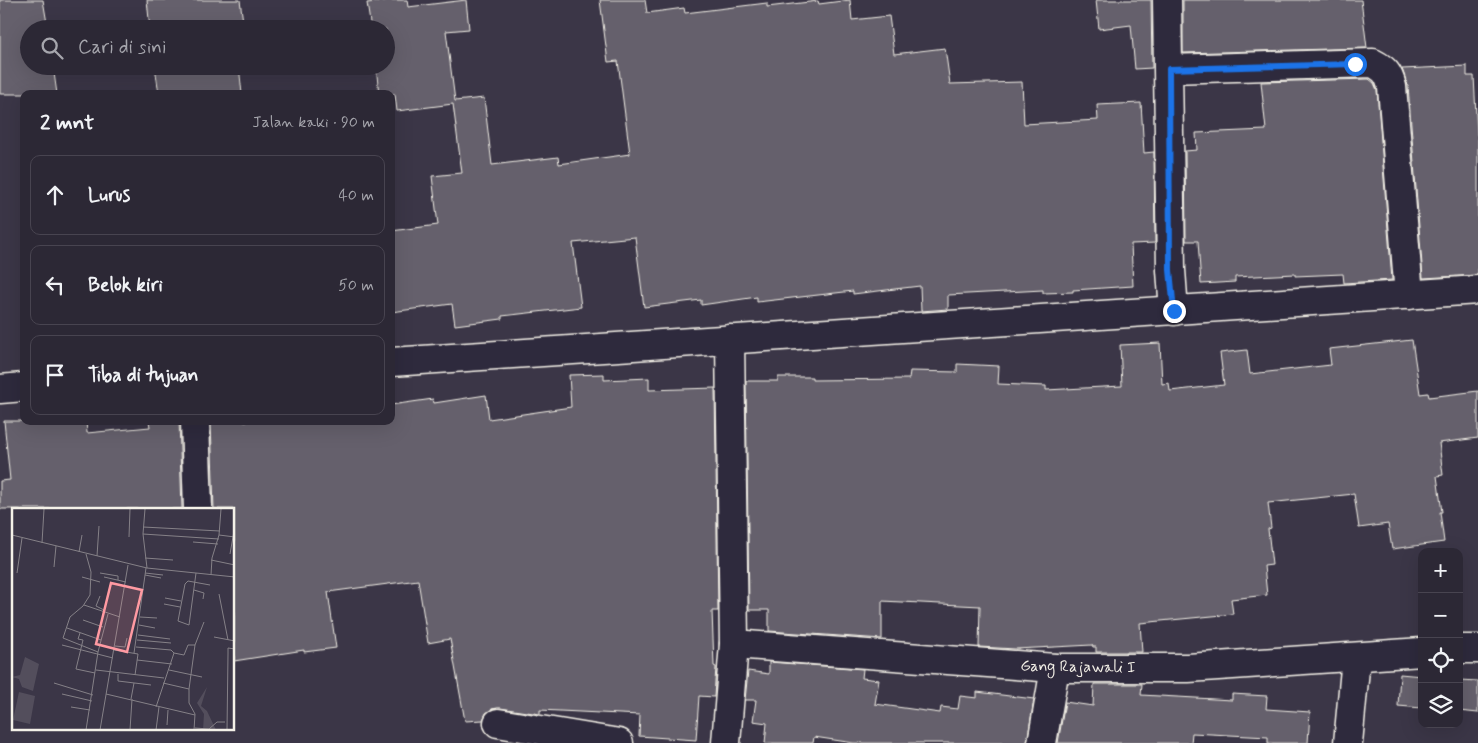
<!DOCTYPE html>
<html lang="id">
<head>
<meta charset="utf-8">
<style>
  :root { --surface:#2c2835; --page:#34303d; --text:#f1f3f6; --muted:#a6a6ad; --line:#484450 }
  body { margin:0; font-family:Mynerve,sans-serif; background:var(--page); color:var(--text) }
  .controls { position:absolute; right:15px; bottom:15px; display:grid; overflow:hidden; border-radius:10px; box-shadow:0 5px 20px #0002 }
  .controls button { width:45px; height:45px; display:grid; place-items:center; padding:0; border:0; border-bottom:1px solid var(--line); background:var(--surface); color:var(--text); font:25px sans-serif }
  .stop { position:absolute; width:15px; height:15px; margin:-11px; border:4px solid #1a73e8; border-radius:50%; background:#fff }
  .stop.end { background:#1a73e8; border-color:#fff; box-shadow:0 1px 5px #0008 }
  .list { margin:0; padding:0; list-style:none }
  h2 { display:flex; justify-content:space-between; align-items:center; height:65px; margin:0; padding:0 20px; font-size:21px }
  h2 small { font-size:16px; font-weight:400; color:var(--muted) }
  .list li { display:grid; grid-template-columns:32px 1fr auto; gap:15px; align-items:center; box-sizing:border-box; height:80px; margin:0 10px 10px; padding:0 10px; border:1px solid var(--line); border-radius:10px }
  .list b { display:block; font-size:19px; white-space:nowrap }
  .list em { font-size:16px; font-style:normal; color:var(--muted) }
  .icon { flex:none; width:28px; height:28px; fill:none; stroke:currentColor; stroke-width:2; stroke-linecap:round; stroke-linejoin:round }
  .map { position:relative; flex:none; width:1478px; height:743px; overflow:hidden }
  .search { position:absolute; background:var(--surface); box-shadow:0 5px 20px #0002; left:20px; top:20px; width:375px; height:55px; display:flex; align-items:center; gap:12px; box-sizing:border-box; padding:0 18px; border-radius:28px; color:var(--muted); font-size:19px }
  .panel { position:absolute; background:var(--surface); box-shadow:0 5px 20px #0002; left:20px; top:90px; width:375px; height:335px; border-radius:10px }
  .map>svg:first-child { display:block }
</style>
</head>
<body>
<div class="map">
<svg width="1478" height="743" viewBox="0 0 1478 743">
  <rect width="100%" height="100%" fill="#3b3647"/>
  <filter id="ink" filterUnits="userSpaceOnUse"><feTurbulence type="fractalNoise" baseFrequency=".02" numOctaves="2"/><feDisplacementMap in="SourceGraphic" scale="10" xChannelSelector="R" yChannelSelector="G"/><feConvolveMatrix kernelMatrix="1 2 1 2 8 2 1 2 1" color-interpolation-filters="sRGB"/></filter>
  <g filter="url(#ink)">
    <g fill="#65616c" stroke="#f4f1e8">
      <path d="M 0,0 L 43,0 L 48,29 L 29,29 L 29,66 L 53,66 L 57,94 L 0,94 Z"/>
      <path d="M 147,0 L 240,0 L 244,29 L 150,29 Z"/>
      <path d="M 390,0 L 407,0 L 408,7 L 466,0 L 469,29 L 446,31 L 455,101 L 484,98 L 492,165 L 558,157 L 559,164 L 630,154 L 618,61 L 608,62 L 600,0 L 645,0 L 647,13 L 684,8 L 685,13 L 767,3 L 767,7 L 818,1 L 819,4 L 850,0 L 852,20 L 889,16 L 894,54 L 945,48 L 950,84 L 1022,82 L 1024,124 L 1098,120 L 1097,105 L 1141,103 L 1144,153 L 1154,152 L 1155,243 L 1131,244 L 1133,286 L 1073,290 L 1073,292 L 1043,293 L 1043,290 L 948,295 L 948,309 L 921,311 L 920,286 L 853,294 L 853,291 L 757,302 L 757,297 L 701,305 L 701,300 L 644,307 L 635,237 L 573,243 L 581,307 L 502,316 L 502,319 L 455,325 L 452,304 L 391,312 L 391,231 L 438,225 L 432,176 L 462,173 L 453,104 L 397,111 L 395,94 L 379,94 L 376,66 L 386,66 L 386,29 L 371,29 L 367,3 Z"/>
      <path d="M 1096,0 L 1151,0 L 1152,68 L 1135,69 L 1131,25 L 1099,29 Z"/>
      <path d="M 1183,0 L 1361,0 L 1367,48 L 1183,53 Z"/>
      <path d="M 155,66 L 239,66 L 242,94 L 159,94 Z"/>
      <path d="M 1467,66 L 1467,76 L 1474,76 L 1477,135 L 1478,135 L 1478,275 L 1423,278 L 1408,86 L 1402,69 Z"/>
      <path d="M 1369,79 L 1374,83 L 1377,90 L 1392,280 L 1344,283 L 1343,274 L 1295,276 L 1295,274 L 1235,277 L 1235,282 L 1201,284 L 1198,241 L 1186,241 L 1185,151 L 1197,150 L 1196,133 L 1266,130 L 1261,82 Z"/>
      <path d="M 1412,340 L 1420,394 L 1428,393 L 1429,397 L 1478,391 L 1478,438 L 1439,443 L 1443,475 L 1437,476 L 1442,512 L 1440,512 L 1444,542 L 1392,549 L 1388,524 L 1359,528 L 1354,494 L 1268,503 L 1271,528 L 1268,529 L 1272,565 L 1264,566 L 1267,595 L 1231,599 L 1233,614 L 1140,623 L 1142,652 L 1096,652 L 1096,647 L 1093,647 L 1092,645 L 1016,649 L 979,647 L 980,606 L 882,601 L 882,639 L 769,631 L 769,610 L 749,610 L 746,381 L 778,381 L 778,377 L 812,377 L 812,380 L 909,379 L 910,371 L 957,372 L 957,364 L 999,366 L 998,384 L 1046,386 L 1046,390 L 1122,386 L 1120,345 L 1160,343 L 1162,384 L 1169,383 L 1170,391 L 1224,385 L 1220,353 L 1247,350 L 1250,374 L 1331,365 L 1329,349 Z"/>
      <path d="M 604,374 L 604,380 L 649,378 L 649,390 L 715,388 L 718,611 L 712,611 L 714,666 L 716,667 L 714,697 L 699,696 L 696,740 L 639,736 L 640,715 L 540,710 L 540,714 L 500,708 L 492,709 L 486,713 L 483,720 L 465,721 L 450,639 L 428,643 L 418,580 L 328,592 L 336,648 L 304,652 L 304,650 L 234,661 L 234,509 L 214,509 L 211,421 L 391,421 L 391,405 L 433,399 L 434,403 L 486,395 L 489,419 L 571,407 L 569,375 Z"/>
      <path d="M 4,421 L 86,421 L 87,433 L 150,427 L 149,421 L 179,421 L 182,509 L 0,509 L 0,481 L 10,480 Z"/>
      <path d="M 769,662 L 863,669 L 862,678 L 879,680 L 875,704 L 940,713 L 941,707 L 958,709 L 960,696 L 977,698 L 977,692 L 1034,699 L 1027,743 L 854,743 L 814,737 L 813,743 L 765,743 L 767,723 L 753,721 L 756,700 L 745,700 L 748,671 L 769,674 Z"/>
      <path d="M 1400,674 L 1422,676 L 1422,708 L 1398,706 Z"/>
      <path d="M 1459,680 L 1478,681 L 1478,713 L 1459,711 Z"/>
      <path d="M 1094,684 L 1142,684 L 1141,695 L 1232,700 L 1232,694 L 1267,696 L 1266,709 L 1310,712 L 1308,743 L 1268,743 L 1268,737 L 1192,733 L 1191,743 L 1058,743 L 1065,702 L 1093,706 Z"/>
    </g>
    <g fill="none" stroke-linecap="round" stroke-linejoin="round">
      <g stroke="#f4f1e8" stroke-width="31">
        <g id="minor">
          <path d="M 1167,0 L 1171,270 L 1174,311"/>
          <path d="M 1169,69 L 1373,63 C 1385,69 1389,74 1392,87 L 1409,295"/>
          <path d="M 391,362 L 1478,290"/>
          <path d="M 0,389 L 24,387"/>
          <path d="M 195,421 L 198,509"/>
          <path d="M 734,644 L 1055,668 L 1188,668 L 1422,652"/>
          <path d="M 1459,649 L 1478,649"/>
          <path d="M 498,723 L 619,743"/>
          <path d="M 726,743 L 734,644 L 730,339"/>
          <path d="M 1042,743 L 1055,668"/>
          <path d="M 1348,743 L 1356,658"/>
        </g>
      </g>
      <use href="#minor" stroke="#2f2a3d" stroke-width="28"/>
    </g>
  </g>
  <g fill="none" stroke-linecap="round" stroke-linejoin="round" filter="url(#ink)">
    <path stroke="#1a73e8" stroke-width="6" d="M 1174,311 L 1170,270 L 1169,69 L 1355,64"/>
  </g>
  <g text-anchor="middle" dominant-baseline="central" stroke-width="4.5" stroke-linejoin="round" paint-order="stroke">
    <g font-size="16" fill="#f4f1e8" stroke="#2f2a3d">
      <text transform="translate(1078 667) rotate(1)">Gang Rajawali I</text>
    </g>
  </g>
  <g transform="translate(12 508)">
    <rect width="222" height="222" fill="#3b3647"/>
    <path d="M 13,149 L 27,156 L 21,183 L 10,179 L 7,171 L 0,169 L 8,167 ZM 195,179 L 189,198 L 195,203 L 204,222 L 191,222 L 192,206 L 185,195 ZM 7,184 L 23,188 L 18,216 L 1,212 Z" fill="#534e5c"/>
    <path fill="none" stroke="#858187" stroke-width="1" d="M 133,1 L 131,26 L 135,60M 131,19 L 208,23M 131,26 L 207,31M 0,27 L 135,60 L 223,69M 207,27 L 223,29M 117,29 L 118,1M 181,34 L 206,36M 30,35 L 32,1M 67,44 L 70,27M 74,46 L 79,64 L 78,87 L 71,98 L 58,109 L 51,130 L 86,144M 218,46 L 222,23M 85,48 L 87,18M 133,50 L 161,52M 199,52 L 223,57M 42,59 L 44,38M 5,65 L 10,30M 88,65 L 106,68 L 106,72M 133,65 L 151,67M 133,67 L 149,70M 199,67 L 200,50 L 207,27 L 209,1M 70,69 L 88,74M 92,69 L 114,74M 182,82 L 192,85 L 191,91M 207,86 L 216,132M 88,88 L 84,98 L 92,102M 153,90 L 169,93M 152,96 L 168,99M 72,97 L 108,109M 128,109 L 145,110M 71,112 L 91,119M 127,117 L 143,120M 177,117 L 166,113 L 173,76 L 176,73 L 198,77M 177,117 L 184,65M 55,120 L 89,132M 68,125 L 66,131 L 71,132 L 64,161 L 83,165M 126,127 L 158,131M 202,129 L 223,133M 125,132 L 159,135M 50,137 L 101,150M 103,138 L 113,139 L 115,130M 124,139 L 159,142 L 162,145 L 144,199M 102,142 L 126,146 L 123,167M 122,145 L 134,60M 162,145 L 172,147 L 176,137 L 183,137M 125,152 L 160,156M 84,162 L 152,170M 157,162 L 190,169M 106,166 L 106,173 L 139,177M 42,175 L 81,187M 151,175 L 177,181M 50,186 L 80,193M 94,186 L 183,207M 119,191 L 122,175M 59,199 L 78,202M 155,217 L 156,202M 183,220 L 197,221 L 205,214 L 213,214M 74,222 L 86,144 L 96,106M 88,222 L 116,57M 118,222 L 120,191M 144,222 L 147,199M 182,222 L 183,206 L 177,195 L 177,181 L 183,137 L 192,114M 215,222 L 216,146 L 216,140 L 223,141"/>
    <path fill="#ff9aa2" fill-opacity="0.15" stroke="#ff9aa2" stroke-width="2.5" d="M 99,75 L 130,82 L 115,144 L 84,136 Z"/>
    <rect width="222" height="222" fill="none" stroke="#f4f1e8" stroke-width="2.5"/>
  </g>
</svg>
<div class="controls">
<button>+</button>
<button>−</button>
<button><svg class="icon" aria-label="locate" viewBox="0 0 24 24"><circle cx="12" cy="12" r="6"/><path d="M12 2v4M12 18v4M2 12h4M18 12h4"/></svg></button>
<button><svg class="icon" aria-label="layers" viewBox="0 0 24 24"><path d="M12 4l9 5-9 5-9-5zM3 14l9 5 9-5"/></svg></button>
</div>
<div class="stop" style="left:1355px;top:64px"></div>
<div class="stop end" style="left:1174px;top:311px"></div>
<div class="search"><svg class="icon" aria-label="search" viewBox="0 0 24 24"><circle cx="10" cy="10" r="6"/><path d="M15 15l6 6"/></svg>Cari di sini</div>
<section class="panel">
<h2>2 mnt<small>Jalan kaki · 90 m</small></h2>
<ul class="list">
<li><svg class="icon" aria-label="ahead" viewBox="0 0 24 24"><path d="M12 20V5M6 11l6-6 6 6"/></svg><div><b>Lurus</b></div><em>40 m</em></li>
<li><svg class="icon" aria-label="left" viewBox="0 0 24 24"><path d="M17 20v-9H6M10 6l-5 5 5 5"/></svg><div><b>Belok kiri</b></div><em>50 m</em></li>
<li><svg class="icon" aria-label="arrive" viewBox="0 0 24 24"><path d="M6 21V4h12l-3 4 3 4H6"/></svg><div><b>Tiba di tujuan</b></div></li>
</ul>
</section>
</div>
</body>
</html>
